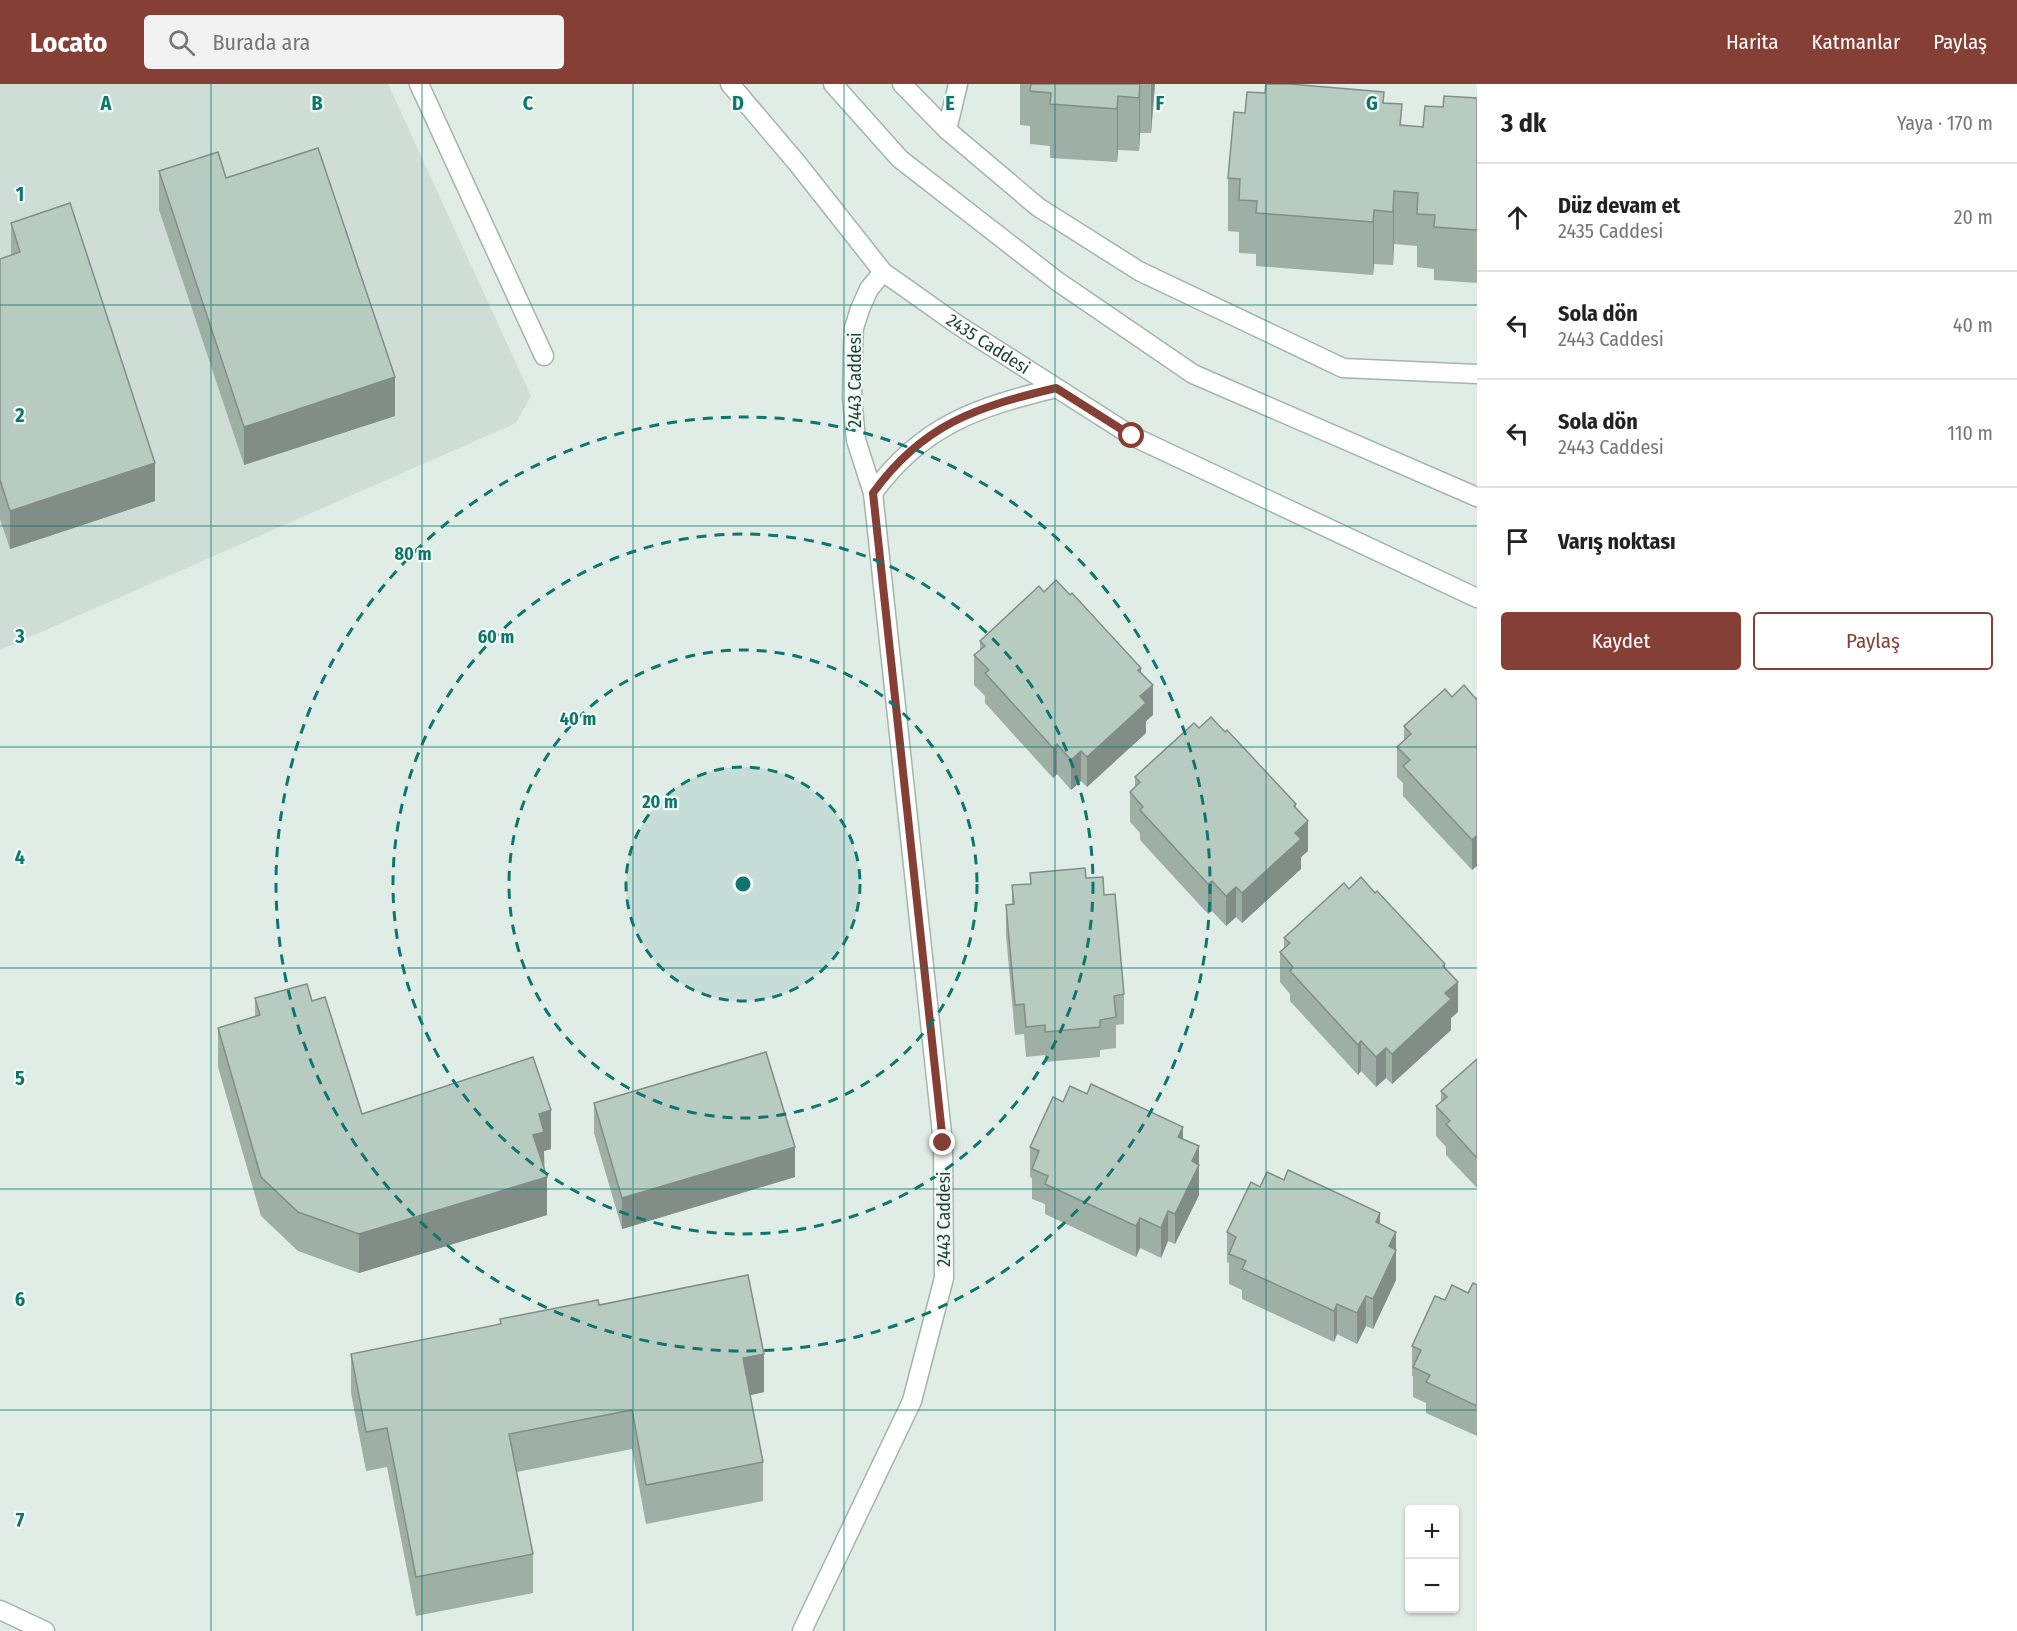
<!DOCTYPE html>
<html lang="tr">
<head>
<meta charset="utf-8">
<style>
  :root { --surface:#fff; --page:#f2f2f2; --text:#222; --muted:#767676; --line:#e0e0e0; --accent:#853f35 }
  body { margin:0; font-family:"Fira Sans Condensed",sans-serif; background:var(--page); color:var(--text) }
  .controls { position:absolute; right:18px; bottom:18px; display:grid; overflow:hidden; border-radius:6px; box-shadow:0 2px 4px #0004 }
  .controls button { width:54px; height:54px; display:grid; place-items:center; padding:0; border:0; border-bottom:2px solid var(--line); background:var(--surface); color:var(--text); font:30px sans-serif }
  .stop { position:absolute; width:18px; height:18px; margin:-14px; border:4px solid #853f35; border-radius:50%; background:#fff }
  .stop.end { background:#853f35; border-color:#fff; box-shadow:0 2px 6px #0008 }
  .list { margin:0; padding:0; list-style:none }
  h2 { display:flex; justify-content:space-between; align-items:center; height:78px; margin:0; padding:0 24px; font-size:26px }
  h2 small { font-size:20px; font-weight:400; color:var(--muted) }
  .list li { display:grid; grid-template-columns:39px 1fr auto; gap:18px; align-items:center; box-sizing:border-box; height:108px; padding:0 24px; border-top:2px solid var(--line) }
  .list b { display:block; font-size:22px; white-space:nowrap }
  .list p { margin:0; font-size:20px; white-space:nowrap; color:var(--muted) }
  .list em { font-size:20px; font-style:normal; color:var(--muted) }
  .actions { display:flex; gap:12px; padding:18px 24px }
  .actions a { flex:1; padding:14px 0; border:2px solid var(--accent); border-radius:6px; text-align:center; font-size:21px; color:var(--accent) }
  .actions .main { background:var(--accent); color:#fff }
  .icon { flex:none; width:33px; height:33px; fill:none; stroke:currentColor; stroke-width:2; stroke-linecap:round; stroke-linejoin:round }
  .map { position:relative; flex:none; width:1477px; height:1547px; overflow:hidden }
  header { display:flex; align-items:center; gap:36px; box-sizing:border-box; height:84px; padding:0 30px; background:var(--accent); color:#fff }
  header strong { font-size:28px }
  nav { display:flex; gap:33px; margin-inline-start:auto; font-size:21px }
  .search { width:420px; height:54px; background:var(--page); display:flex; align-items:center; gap:15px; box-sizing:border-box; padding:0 21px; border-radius:6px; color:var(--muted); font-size:22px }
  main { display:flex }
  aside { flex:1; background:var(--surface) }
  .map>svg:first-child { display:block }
</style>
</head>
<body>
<header>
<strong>Locato</strong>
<div class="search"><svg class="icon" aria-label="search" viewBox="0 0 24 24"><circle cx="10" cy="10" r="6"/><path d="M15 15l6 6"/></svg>Burada ara</div>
<nav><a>Harita</a><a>Katmanlar</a><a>Paylaş</a></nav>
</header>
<main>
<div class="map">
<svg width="1477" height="1547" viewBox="0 0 1477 1547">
  <rect width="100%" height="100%" fill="#e0ede6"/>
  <path fill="#ceddd5" d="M 0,0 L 388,0 L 531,312 L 516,339 L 0,566 Z"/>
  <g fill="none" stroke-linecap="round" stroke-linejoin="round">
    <g stroke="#a2b5ad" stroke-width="21">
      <g id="service">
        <path d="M 419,0 L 544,272"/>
        <path d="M 902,0 L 947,46 L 1038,123 L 1139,187 L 1343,284 L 1477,290"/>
        <path d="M 947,46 L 958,0"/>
      </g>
    </g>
    <g stroke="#a2b5ad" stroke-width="21">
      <g id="minor">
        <path d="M 873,409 C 922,341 978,323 1056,304"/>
        <path d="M 0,1526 L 45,1547"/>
        <path d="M 802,1547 L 912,1317 L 944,1194 L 943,1059 L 873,409 L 856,356 L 852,313 L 853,264 L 854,244 L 860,225 L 869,205 L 883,188"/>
      </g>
    </g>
    <g stroke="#a2b5ad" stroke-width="21">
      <g id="tertiary">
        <path id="s1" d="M 730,0 L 797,79 L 883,188 L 958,241 L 1132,352 L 1477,514"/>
        <path d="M 833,0 L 900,75 L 1057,197 L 1193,290 L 1477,413"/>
      </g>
    </g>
    <use href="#service" stroke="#fff" stroke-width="18"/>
    <use href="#minor" stroke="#fff" stroke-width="18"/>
    <use href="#tertiary" stroke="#fff" stroke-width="18"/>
  </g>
  <g fill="#9eafa6">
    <path d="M 1020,0 L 1155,0 L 1151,49 L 1140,49 L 1139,67 L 1118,66 L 1117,78 L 1050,74 L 1050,62 L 1030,60 L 1030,42 L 1020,41 Z"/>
    <path d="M 1265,9 L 1384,19 L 1402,41 L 1423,43 L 1443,23 L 1477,14 L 1477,199 L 1434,196 L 1434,185 L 1417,183 L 1417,162 L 1394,160 L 1393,181 L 1374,180 L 1373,191 L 1256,182 L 1256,170 L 1239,169 L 1239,148 L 1228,147 L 1228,94 L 1245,29 Z"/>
    <path d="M 159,87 L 226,94 L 395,332 L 244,381 L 159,126 Z"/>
    <path d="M 11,139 L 155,417 L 10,465 L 0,435 L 0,175 L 11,171 Z"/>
    <path d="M 1044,508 L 1141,588 L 1153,631 L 1146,637 L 1146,649 L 1087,703 L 1081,697 L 1071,706 L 1057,690 L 1053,694 L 985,619 L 985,612 L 974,601 L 974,571 L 980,566 L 980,557 Z"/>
    <path d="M 1452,613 L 1477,614 L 1477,782 L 1472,786 L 1403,712 L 1403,699 L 1397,693 L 1397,663 L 1404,656 L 1404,642 Z"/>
    <path d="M 1199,644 L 1296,724 L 1308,767 L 1301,773 L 1301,785 L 1242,839 L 1236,833 L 1226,842 L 1212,827 L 1208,830 L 1140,756 L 1140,749 L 1130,738 L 1130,708 L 1135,703 L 1135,693 Z"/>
    <path d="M 1030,789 L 1086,794 L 1104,811 L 1124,910 L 1124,940 L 1116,941 L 1116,964 L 1100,966 L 1100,973 L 1045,978 L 1045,971 L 1026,973 L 1024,950 L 1015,951 L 1006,851 L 1006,821 L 1012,820 L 1012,801 L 1030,800 Z"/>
    <path d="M 1349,805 L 1445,885 L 1458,928 L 1451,934 L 1451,946 L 1392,1000 L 1386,994 L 1376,1003 L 1361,987 L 1358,991 L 1290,917 L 1290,910 L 1280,898 L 1280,868 L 1284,864 L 1284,854 Z"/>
    <path d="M 255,914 L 312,917 L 362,1030 L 551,1065 L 544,1067 L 547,1131 L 359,1189 L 298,1167 L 261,1132 L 218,983 L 218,944 L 255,933 Z"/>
    <path d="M 1477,975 L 1477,1104 L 1446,1071 L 1446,1063 L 1436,1052 L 1436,1022 L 1441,1018 L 1441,1007 Z"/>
    <path d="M 1063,1018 L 1183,1055 L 1199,1062 L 1199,1111 L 1175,1160 L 1168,1157 L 1161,1174 L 1140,1164 L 1136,1173 L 1045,1130 L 1045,1120 L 1032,1115 L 1032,1094 L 1030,1093 L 1030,1063 Z"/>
    <path d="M 594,1019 L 795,1093 L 622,1145 L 594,1049 Z"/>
    <path d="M 1260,1103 L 1380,1140 L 1396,1148 L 1396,1196 L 1373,1245 L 1366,1242 L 1357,1260 L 1337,1250 L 1334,1258 L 1242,1215 L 1242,1206 L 1229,1200 L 1229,1179 L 1227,1178 L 1227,1148 Z"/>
    <path d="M 1477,1201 L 1477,1352 L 1426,1329 L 1426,1319 L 1413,1313 L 1413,1292 L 1412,1292 L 1412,1262 L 1445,1216 L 1468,1209 Z"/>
    <path d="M 599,1221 L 764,1308 L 750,1311 L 763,1378 L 763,1417 L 646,1440 L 632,1365 L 517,1388 L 533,1470 L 533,1509 L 416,1532 L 387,1383 L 366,1387 L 351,1309 L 351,1270 L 500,1240 L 500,1235 Z"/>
  </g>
  <g fill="#818e87">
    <path d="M 1140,0 L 1140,49 L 1139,67 L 1139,14 Z"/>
    <path d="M 1151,0 L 1155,0 L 1151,49 Z"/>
    <path d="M 1118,12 L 1118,66 L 1117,78 L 1117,25 Z"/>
    <path d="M 1394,107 L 1394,160 L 1393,181 L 1393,128 Z"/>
    <path d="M 1374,126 L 1374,180 L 1373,191 L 1373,138 Z"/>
    <path d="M 395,293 L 395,332 L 244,381 L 244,343 Z"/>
    <path d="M 155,379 L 155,417 L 10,465 L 10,427 Z"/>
    <path d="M 1141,584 L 1141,612 L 1153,601 L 1153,631 L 1146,637 L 1146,649 L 1087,703 L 1087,673 L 1138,586 Z"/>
    <path d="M 1057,660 L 1057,690 L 1053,694 L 1053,664 Z"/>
    <path d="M 1081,667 L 1081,697 L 1071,706 L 1071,676 Z"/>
    <path d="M 1296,720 L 1296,749 L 1308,737 L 1308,767 L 1301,773 L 1301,785 L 1242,839 L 1242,809 Z"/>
    <path d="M 1477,751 L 1477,782 L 1472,786 L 1472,756 Z"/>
    <path d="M 1212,797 L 1212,827 L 1208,830 L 1208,800 Z"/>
    <path d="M 1236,803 L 1236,833 L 1226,842 L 1226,812 Z"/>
    <path d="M 1445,880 L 1445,909 L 1458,898 L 1458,928 L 1451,934 L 1451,946 L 1392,1000 L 1392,970 Z"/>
    <path d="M 1361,957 L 1361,987 L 1358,991 L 1358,961 Z"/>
    <path d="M 1386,964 L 1386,994 L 1376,1003 L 1376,973 Z"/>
    <path d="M 551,1026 L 551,1065 L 544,1067 L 544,1087 L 533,1051 L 539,1030 Z"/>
    <path d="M 1183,1043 L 1183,1073 L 1178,1053 Z"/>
    <path d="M 1199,1062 L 1199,1111 L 1175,1160 L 1175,1130 L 1192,1077 Z"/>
    <path d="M 795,1063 L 795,1093 L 622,1145 L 622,1114 Z"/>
    <path d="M 547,1093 L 547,1131 L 359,1189 L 359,1150 Z"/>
    <path d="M 1168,1127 L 1168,1157 L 1161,1174 L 1161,1144 Z"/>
    <path d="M 1380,1129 L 1380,1159 L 1376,1138 Z"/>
    <path d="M 1140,1134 L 1140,1164 L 1136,1173 L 1136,1142 Z"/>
    <path d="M 1396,1148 L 1396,1196 L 1373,1245 L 1373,1215 L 1389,1162 Z"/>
    <path d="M 1366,1212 L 1366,1242 L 1357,1260 L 1357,1229 Z"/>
    <path d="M 1337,1220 L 1337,1250 L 1334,1258 L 1334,1227 Z"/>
    <path d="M 764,1270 L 764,1308 L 743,1313 L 743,1274 Z"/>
  </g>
  <g fill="#b8cbc1" stroke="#818e87" stroke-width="1.5">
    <path d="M 1031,0 L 1140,0 L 1139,14 L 1118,12 L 1117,25 L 1050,20 L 1051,9 L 1030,7 Z"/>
    <path d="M 1266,0 L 1290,0 L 1384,8 L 1383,19 L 1402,20 L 1400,41 L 1423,43 L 1425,22 L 1443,23 L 1444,12 L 1477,14 L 1477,146 L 1434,143 L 1435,131 L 1417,130 L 1418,109 L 1394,107 L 1393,128 L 1374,126 L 1373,138 L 1256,129 L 1257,117 L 1239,116 L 1240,95 L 1228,94 L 1234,28 L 1245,29 L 1247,8 L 1265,9 Z"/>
    <path d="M 318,64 L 395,293 L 244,343 L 159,87 L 218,68 L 226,94 Z"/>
    <path d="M 70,119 L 155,379 L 10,427 L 0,396 L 0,175 L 20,168 L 11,139 Z"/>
    <path d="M 1056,496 L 1070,511 L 1072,509 L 1141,584 L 1138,586 L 1153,601 L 1140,612 L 1146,619 L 1087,673 L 1081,667 L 1071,676 L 1057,660 L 1053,664 L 985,589 L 989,586 L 974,571 L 985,562 L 980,557 L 1039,502 L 1044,508 Z"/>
    <path d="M 1464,601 L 1476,615 L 1477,614 L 1477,751 L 1472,756 L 1403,682 L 1410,676 L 1397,663 L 1411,650 L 1404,642 L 1445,605 L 1452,613 Z"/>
    <path d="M 1211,633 L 1225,648 L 1227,646 L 1296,720 L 1294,722 L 1308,737 L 1295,749 L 1301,755 L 1242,809 L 1236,803 L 1226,812 L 1212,797 L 1208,800 L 1140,726 L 1143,723 L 1130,708 L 1140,698 L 1135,693 L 1194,639 L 1199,644 Z"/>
    <path d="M 1085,784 L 1086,794 L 1103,793 L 1104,811 L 1115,810 L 1124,910 L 1114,912 L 1116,933 L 1100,936 L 1100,943 L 1045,948 L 1045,941 L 1026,943 L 1024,920 L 1015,921 L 1006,821 L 1014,820 L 1012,801 L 1031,800 L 1030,789 Z"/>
    <path d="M 1361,793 L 1375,809 L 1377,807 L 1445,880 L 1443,882 L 1458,898 L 1445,909 L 1451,915 L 1392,970 L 1386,964 L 1376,973 L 1361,957 L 1358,961 L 1290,887 L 1293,883 L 1280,868 L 1290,859 L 1284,854 L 1344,799 L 1349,805 Z"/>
    <path d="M 307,900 L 312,917 L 325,913 L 362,1030 L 533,973 L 551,1026 L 539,1030 L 544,1048 L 533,1051 L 547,1093 L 359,1150 L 298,1128 L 261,1093 L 218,944 L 260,931 L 255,914 Z"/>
    <path d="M 766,968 L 795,1063 L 622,1114 L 594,1019 Z"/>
    <path d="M 1477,975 L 1477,1074 L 1446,1040 L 1450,1037 L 1436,1022 L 1447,1013 L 1441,1007 Z"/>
    <path d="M 1091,1000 L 1183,1043 L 1178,1053 L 1199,1062 L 1192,1077 L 1199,1081 L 1175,1130 L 1168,1127 L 1161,1144 L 1140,1134 L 1136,1142 L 1045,1100 L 1048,1092 L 1032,1085 L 1039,1067 L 1030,1063 L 1053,1013 L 1063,1018 L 1070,1002 L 1087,1010 Z"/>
    <path d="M 1288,1086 L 1380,1129 L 1376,1138 L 1396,1148 L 1389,1162 L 1396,1166 L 1373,1215 L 1366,1212 L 1357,1229 L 1337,1220 L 1334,1227 L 1242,1185 L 1246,1177 L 1229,1170 L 1236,1153 L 1227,1148 L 1251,1098 L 1260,1103 L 1267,1088 L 1284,1096 Z"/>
    <path d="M 748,1191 L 764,1270 L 743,1274 L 763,1378 L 646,1401 L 632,1326 L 509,1350 L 533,1470 L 416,1493 L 387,1344 L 366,1348 L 351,1270 L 501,1240 L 500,1235 L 598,1216 L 599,1221 Z"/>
    <path d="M 1473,1199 L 1477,1201 L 1477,1322 L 1426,1298 L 1430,1291 L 1413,1283 L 1421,1266 L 1412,1262 L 1435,1212 L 1445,1216 L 1452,1201 L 1468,1209 Z"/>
  </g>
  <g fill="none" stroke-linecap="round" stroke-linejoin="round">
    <path stroke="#853f35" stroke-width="8" d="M 943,1059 L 873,409 C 923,340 976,323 1056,304 L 1132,352"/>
  </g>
  <path fill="none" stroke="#0f766e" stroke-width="1.5" stroke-opacity="0.55" d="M 211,0 L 211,1547M 422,0 L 422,1547M 633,0 L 633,1547M 844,0 L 844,1547M 1055,0 L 1055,1547M 1266,0 L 1266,1547M 0,221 L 1477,221M 0,442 L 1477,442M 0,663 L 1477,663M 0,884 L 1477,884M 0,1105 L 1477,1105M 0,1326 L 1477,1326"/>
  <circle cx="743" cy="800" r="117" fill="#0f766e" fill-opacity=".12"/>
  <g fill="none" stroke="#0f766e" stroke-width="3" stroke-dasharray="10 8">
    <circle cx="743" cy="800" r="117"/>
    <circle cx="743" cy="800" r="234"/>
    <circle cx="743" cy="800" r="350"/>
    <circle cx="743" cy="800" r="467"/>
  </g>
  <g text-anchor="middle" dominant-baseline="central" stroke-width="4.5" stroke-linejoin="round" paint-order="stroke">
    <g font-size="18" fill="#1f3f33" stroke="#f1f9f4">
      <text stroke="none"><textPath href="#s1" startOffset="370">2435 Caddesi</textPath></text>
      <text transform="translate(855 296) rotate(-90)">2443 Caddesi</text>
      <text transform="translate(944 1135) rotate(-90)">2443 Caddesi</text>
    </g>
  </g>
  <g font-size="20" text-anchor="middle" font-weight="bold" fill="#0f766e" stroke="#f1f9f4" stroke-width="4.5" stroke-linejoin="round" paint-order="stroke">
    <text x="106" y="26">A</text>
    <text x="317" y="26">B</text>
    <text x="528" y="26">C</text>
    <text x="738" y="26">D</text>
    <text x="950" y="26">E</text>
    <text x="1160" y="26">F</text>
    <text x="1372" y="26">G</text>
    <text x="20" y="117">1</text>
    <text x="20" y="338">2</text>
    <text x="20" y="559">3</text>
    <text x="20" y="780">4</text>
    <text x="20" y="1001">5</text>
    <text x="20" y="1222">6</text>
    <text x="20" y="1443">7</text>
  </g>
  <circle cx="743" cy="800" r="9" fill="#0f766e" stroke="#f1f9f4" stroke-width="3"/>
  <g font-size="18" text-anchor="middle" font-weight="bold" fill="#0f766e" stroke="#f1f9f4" stroke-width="4.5" stroke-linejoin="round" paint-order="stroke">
    <text x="413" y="476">80 m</text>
    <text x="496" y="559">60 m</text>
    <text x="578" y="641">40 m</text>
    <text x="660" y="724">20 m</text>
  </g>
</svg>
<div class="controls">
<button>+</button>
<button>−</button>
</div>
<div class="stop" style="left:1132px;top:352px"></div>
<div class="stop end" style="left:943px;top:1059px"></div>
</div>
<aside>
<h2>3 dk<small>Yaya · 170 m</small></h2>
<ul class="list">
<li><svg class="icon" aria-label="ahead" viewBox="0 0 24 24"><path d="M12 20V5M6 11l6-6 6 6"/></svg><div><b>Düz devam et</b><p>2435 Caddesi</p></div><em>20 m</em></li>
<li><svg class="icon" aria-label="left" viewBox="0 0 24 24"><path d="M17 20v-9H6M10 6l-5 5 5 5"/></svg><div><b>Sola dön</b><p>2443 Caddesi</p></div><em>40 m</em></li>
<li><svg class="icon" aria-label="left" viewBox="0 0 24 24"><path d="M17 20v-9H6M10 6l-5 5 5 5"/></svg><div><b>Sola dön</b><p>2443 Caddesi</p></div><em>110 m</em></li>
<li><svg class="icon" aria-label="arrive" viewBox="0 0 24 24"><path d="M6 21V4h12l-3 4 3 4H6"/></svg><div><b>Varış noktası</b></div></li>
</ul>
<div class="actions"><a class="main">Kaydet</a><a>Paylaş</a></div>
</aside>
</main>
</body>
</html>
